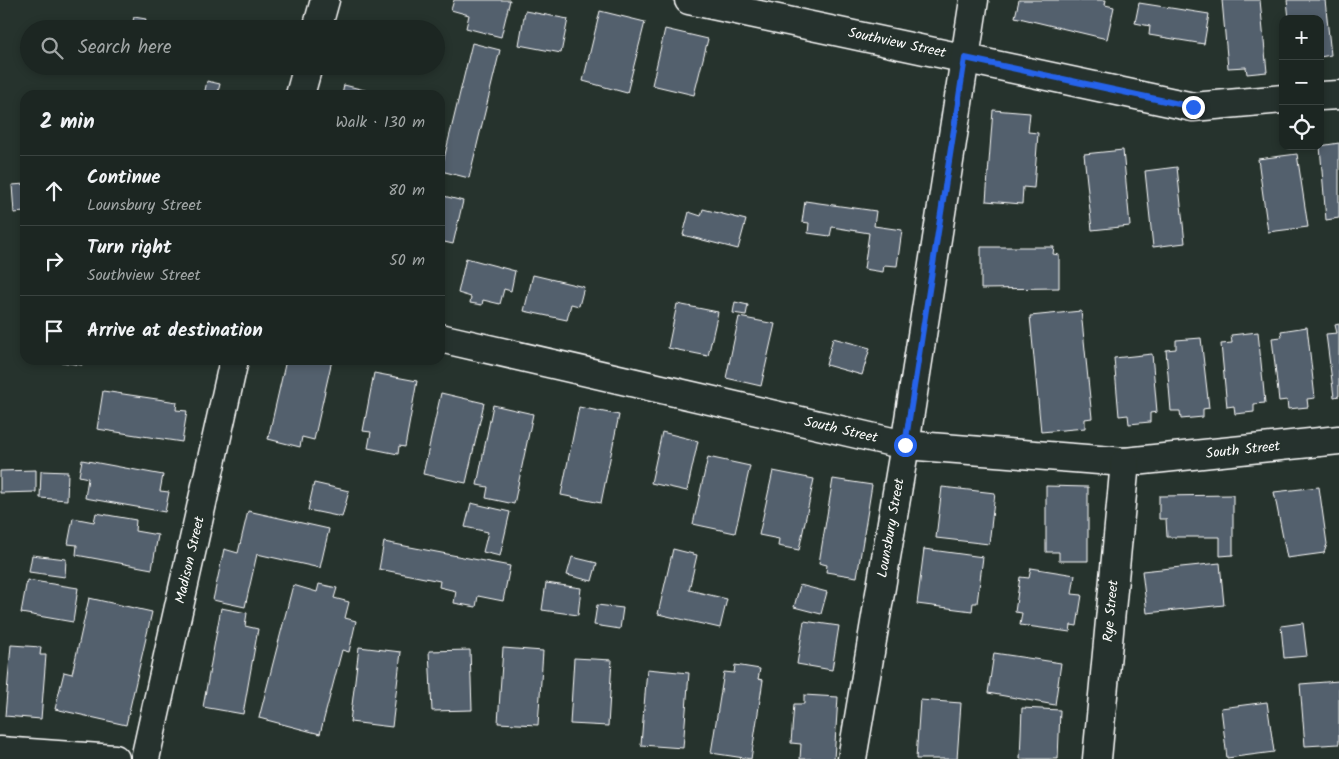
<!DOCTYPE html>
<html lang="en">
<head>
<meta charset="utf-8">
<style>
  :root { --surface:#1c2622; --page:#29322f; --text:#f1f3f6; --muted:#a0a5a5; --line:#3a4340 }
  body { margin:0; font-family:Kalam,sans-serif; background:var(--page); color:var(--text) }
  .controls { position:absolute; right:15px; top:15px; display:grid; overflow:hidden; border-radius:10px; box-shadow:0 2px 8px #0003 }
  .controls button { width:45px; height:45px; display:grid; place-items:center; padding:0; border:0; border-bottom:1px solid var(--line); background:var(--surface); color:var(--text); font:25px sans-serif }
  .stop { position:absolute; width:15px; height:15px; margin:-11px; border:4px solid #2563eb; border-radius:50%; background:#fff }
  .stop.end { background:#2563eb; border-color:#fff; box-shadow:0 1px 5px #0008 }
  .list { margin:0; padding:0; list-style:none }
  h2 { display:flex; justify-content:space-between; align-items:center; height:65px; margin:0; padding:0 20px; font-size:21px }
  h2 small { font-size:16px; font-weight:400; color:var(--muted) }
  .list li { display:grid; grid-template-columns:32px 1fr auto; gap:15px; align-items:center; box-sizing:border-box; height:70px; padding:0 20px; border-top:1px solid var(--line) }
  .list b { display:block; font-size:19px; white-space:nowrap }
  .list p { margin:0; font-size:16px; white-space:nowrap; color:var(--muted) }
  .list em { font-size:16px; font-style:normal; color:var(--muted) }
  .icon { flex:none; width:28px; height:28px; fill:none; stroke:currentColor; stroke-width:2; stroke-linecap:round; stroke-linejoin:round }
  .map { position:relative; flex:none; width:1339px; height:759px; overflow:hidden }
  .search { position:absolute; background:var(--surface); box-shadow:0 2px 8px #0003; left:20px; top:20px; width:425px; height:55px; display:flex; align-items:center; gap:12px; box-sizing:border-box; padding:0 18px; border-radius:28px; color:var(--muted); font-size:19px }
  .panel { position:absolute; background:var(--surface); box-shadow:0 2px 8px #0003; left:20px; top:90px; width:425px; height:275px; border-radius:15px }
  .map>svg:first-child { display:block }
</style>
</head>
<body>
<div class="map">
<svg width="1339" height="759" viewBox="0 0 1339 759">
  <rect width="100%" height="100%" fill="#26332d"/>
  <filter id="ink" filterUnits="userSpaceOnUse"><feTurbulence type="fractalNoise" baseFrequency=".02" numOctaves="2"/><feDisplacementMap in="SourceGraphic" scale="10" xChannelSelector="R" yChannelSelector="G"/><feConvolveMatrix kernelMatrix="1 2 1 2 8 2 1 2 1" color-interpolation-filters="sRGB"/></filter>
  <g filter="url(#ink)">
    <g fill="#53606d" stroke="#fff">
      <path d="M 454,0 L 510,0 L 501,37 L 466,28 L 469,15 L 451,10 Z"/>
      <path d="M 1019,0 L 1106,0 L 1105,5 L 1114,7 L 1107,39 L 1015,17 Z"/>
      <path d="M 1222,0 L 1260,0 L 1267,72 L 1247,74 L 1246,67 L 1228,68 Z"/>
      <path d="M 1287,0 L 1325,0 L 1331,55 L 1320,57 L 1320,19 L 1289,19 Z"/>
      <path d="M 1139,3 L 1209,14 L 1204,44 L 1149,35 L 1150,26 L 1135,23 Z"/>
      <path d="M 525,11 L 568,19 L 561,53 L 519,45 Z"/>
      <path d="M 600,11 L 645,22 L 627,93 L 583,81 Z"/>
      <path d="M 134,17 L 146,19 L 143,29 L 131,29 Z"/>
      <path d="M 218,24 L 243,29 L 218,29 Z"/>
      <path d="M 665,29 L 708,39 L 694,95 L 652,85 Z"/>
      <path d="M 472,43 L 500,50 L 469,178 L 441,171 Z"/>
      <path d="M 228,66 L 247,66 L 247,70 Z"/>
      <path d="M 207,81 L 220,84 L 218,92 L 231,95 L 204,95 Z"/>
      <path d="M 344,85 L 385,95 L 342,95 Z"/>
      <path d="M 993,110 L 1030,113 L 1028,132 L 1038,133 L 1034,188 L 1023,187 L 1022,204 L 986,201 Z"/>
      <path d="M 1339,143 L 1339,218 L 1326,220 L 1320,146 Z"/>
      <path d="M 1123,150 L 1130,226 L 1092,230 L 1084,154 Z"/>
      <path d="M 1297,154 L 1308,227 L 1268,232 L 1258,159 Z"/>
      <path d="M 1177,167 L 1185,243 L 1153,247 L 1145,171 Z"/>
      <path d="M 25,184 L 25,212 L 14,213 L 12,185 Z"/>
      <path d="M 440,195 L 463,201 L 453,244 L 440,241 Z"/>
      <path d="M 805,201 L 876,211 L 874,226 L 902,230 L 897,266 L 884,265 L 883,272 L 864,269 L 869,233 L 832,227 L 830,236 L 808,233 L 809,223 L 802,222 Z"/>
      <path d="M 703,209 L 746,220 L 738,249 L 683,235 L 689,212 L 701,216 Z"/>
      <path d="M 981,247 L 1054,247 L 1053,254 L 1059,255 L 1059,288 L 981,289 Z"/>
      <path d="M 466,258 L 515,271 L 511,291 L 504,289 L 500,304 L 483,300 L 482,305 L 470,303 L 471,297 L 458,293 Z"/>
      <path d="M 533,275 L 584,287 L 579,306 L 571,304 L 567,320 L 524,311 Z"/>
      <path d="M 735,302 L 748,305 L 746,315 L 733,313 Z"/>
      <path d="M 677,304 L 718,312 L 708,356 L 668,348 Z"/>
      <path d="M 1081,311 L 1092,418 L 1085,419 L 1085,428 L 1041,432 L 1030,316 Z"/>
      <path d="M 739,317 L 775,324 L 761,386 L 726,378 Z"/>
      <path d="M 1339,324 L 1339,396 L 1334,397 L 1326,334 L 1337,333 L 1335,325 Z"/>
      <path d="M 1307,327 L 1315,398 L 1307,399 L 1308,407 L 1288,409 L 1287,400 L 1279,401 L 1272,338 L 1282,337 L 1281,331 Z"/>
      <path d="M 1258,332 L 1265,403 L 1254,404 L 1254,412 L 1235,414 L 1234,406 L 1227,407 L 1221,344 L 1232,343 L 1231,335 Z"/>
      <path d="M 833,338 L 870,348 L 862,375 L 826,365 Z"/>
      <path d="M 1201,338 L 1209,408 L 1203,409 L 1203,417 L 1181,419 L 1180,411 L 1171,411 L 1166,350 L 1176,349 L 1176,340 Z"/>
      <path d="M 1152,354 L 1157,412 L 1150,413 L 1150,422 L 1129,424 L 1128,415 L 1119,416 L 1114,358 Z"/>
      <path d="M 47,360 L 82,360 L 82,365 Z"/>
      <path d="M 286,360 L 332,360 L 314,440 L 302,437 L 300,447 L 268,439 Z"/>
      <path d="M 374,373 L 417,381 L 405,447 L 399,446 L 398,454 L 368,448 L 371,432 L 363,431 Z"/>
      <path d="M 103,391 L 177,402 L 176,410 L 187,411 L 182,442 L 97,429 Z"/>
      <path d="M 441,393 L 484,403 L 466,483 L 423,474 Z"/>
      <path d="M 493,405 L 533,414 L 514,504 L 486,498 L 488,487 L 477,485 Z"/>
      <path d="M 579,407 L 619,415 L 601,503 L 561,495 Z"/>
      <path d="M 662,432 L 698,441 L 687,491 L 651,483 Z"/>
      <path d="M 708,457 L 750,466 L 735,533 L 693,524 Z"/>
      <path d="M 82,460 L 163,475 L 160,491 L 169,492 L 165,512 L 85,498 L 88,478 L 79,476 Z"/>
      <path d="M 36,470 L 36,492 L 0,493 L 0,471 Z"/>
      <path d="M 41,471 L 68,472 L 67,500 L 40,498 Z"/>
      <path d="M 773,471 L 814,479 L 799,550 L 778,546 L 779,539 L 759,535 Z"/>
      <path d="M 833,479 L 872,485 L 857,577 L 826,572 L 827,565 L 819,563 Z"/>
      <path d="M 314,483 L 349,491 L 342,517 L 308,510 Z"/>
      <path d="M 1046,486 L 1088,487 L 1088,561 L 1059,561 L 1059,552 L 1046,552 Z"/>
      <path d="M 942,487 L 995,493 L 989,544 L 936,538 Z"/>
      <path d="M 1319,487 L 1327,544 L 1324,553 L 1287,558 L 1274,492 Z"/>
      <path d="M 1233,495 L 1233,555 L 1220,556 L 1220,537 L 1167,537 L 1166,519 L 1159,519 L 1159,496 Z"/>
      <path d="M 471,503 L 510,512 L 500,556 L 483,552 L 488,532 L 465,527 Z"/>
      <path d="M 248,511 L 329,529 L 320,568 L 257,554 L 245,607 L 213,600 L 224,549 L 238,553 Z"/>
      <path d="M 96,513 L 136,520 L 135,531 L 158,535 L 152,569 L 76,555 L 77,545 L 68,544 L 73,518 L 94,522 Z"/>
      <path d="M 384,542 L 510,566 L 503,601 L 478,596 L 476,607 L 454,603 L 456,591 L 439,587 L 440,581 L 379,569 Z"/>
      <path d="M 673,549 L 697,555 L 689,590 L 727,599 L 720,628 L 658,614 Z"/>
      <path d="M 924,549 L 983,557 L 977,603 L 973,603 L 972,611 L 917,604 Z"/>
      <path d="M 32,555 L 66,559 L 65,577 L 29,572 Z"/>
      <path d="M 572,557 L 597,563 L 592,581 L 567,575 Z"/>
      <path d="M 1220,563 L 1224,605 L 1147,613 L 1142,571 Z"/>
      <path d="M 1031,568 L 1075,575 L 1072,594 L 1082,595 L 1077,626 L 1071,625 L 1070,632 L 1020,625 L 1022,613 L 1015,612 L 1020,577 L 1029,578 Z"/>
      <path d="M 27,580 L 78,588 L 73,622 L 21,613 Z"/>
      <path d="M 546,583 L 581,588 L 578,615 L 542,610 Z"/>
      <path d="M 319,584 L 337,588 L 334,598 L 349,602 L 345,618 L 356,621 L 349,652 L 342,650 L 320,734 L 259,718 L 293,585 L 317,592 Z"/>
      <path d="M 800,585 L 827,592 L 821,614 L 794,607 Z"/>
      <path d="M 89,598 L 152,612 L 126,725 L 55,709 L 64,672 L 72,674 Z"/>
      <path d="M 597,605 L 623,608 L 620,629 L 594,625 Z"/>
      <path d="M 221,608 L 247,613 L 245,626 L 258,629 L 243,714 L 203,707 Z"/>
      <path d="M 804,621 L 839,626 L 832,670 L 797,664 Z"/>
      <path d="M 1303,623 L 1307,656 L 1284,658 L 1281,626 Z"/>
      <path d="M 11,645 L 41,647 L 40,655 L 46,655 L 41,719 L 5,716 Z"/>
      <path d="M 359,647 L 401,652 L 392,727 L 350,722 Z"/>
      <path d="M 503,648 L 543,651 L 538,725 L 498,723 Z"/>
      <path d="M 470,650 L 472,710 L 432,711 L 429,651 Z"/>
      <path d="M 994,653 L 1061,663 L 1055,705 L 988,693 Z"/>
      <path d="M 574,658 L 612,660 L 608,726 L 570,724 Z"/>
      <path d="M 735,665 L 760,669 L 758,679 L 763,680 L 751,759 L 711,753 L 724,672 L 734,673 Z"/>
      <path d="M 647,669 L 689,673 L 683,748 L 641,745 Z"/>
      <path d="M 1339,681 L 1339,744 L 1305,746 L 1300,684 Z"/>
      <path d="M 804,695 L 838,697 L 834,759 L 800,759 L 801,744 L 791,743 L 794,704 L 804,704 Z"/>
      <path d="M 920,700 L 961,703 L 957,759 L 916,759 Z"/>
      <path d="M 1267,702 L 1274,752 L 1227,758 L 1221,708 Z"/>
      <path d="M 1022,708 L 1060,710 L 1058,759 L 1020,759 Z"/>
    </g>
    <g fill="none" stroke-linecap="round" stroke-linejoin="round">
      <g stroke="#fff" stroke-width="31">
        <g id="street">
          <path d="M 689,0 L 1193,107 L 1283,99"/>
          <path d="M 317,29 L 325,0"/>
          <path d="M 300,95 L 308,66"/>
          <path d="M 1320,96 L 1339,95"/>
          <path d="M 440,338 L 905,445 L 1125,462 L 1339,440"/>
          <path d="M 145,759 L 234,360"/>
          <path d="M 852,759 L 905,445 L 974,0"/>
          <path d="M 1097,759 L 1125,462"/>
        </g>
      </g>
      <g stroke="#fff" stroke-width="31">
        <path id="secondary" d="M 0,751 L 115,759"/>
      </g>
      <use href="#street" stroke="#26332d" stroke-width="28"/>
      <use href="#secondary" stroke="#26332d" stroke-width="28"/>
    </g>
  </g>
  <g fill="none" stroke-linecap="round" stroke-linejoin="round" filter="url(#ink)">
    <path stroke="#2563eb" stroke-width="6" d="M 905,445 L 965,58 L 1193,107"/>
  </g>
  <g text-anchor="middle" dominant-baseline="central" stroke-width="4" stroke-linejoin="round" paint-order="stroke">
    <g font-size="14" fill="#fff" stroke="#26332d">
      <text transform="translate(897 43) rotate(12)">Southview Street</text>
      <text transform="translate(841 430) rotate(13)">South Street</text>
      <text transform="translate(1243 450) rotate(-6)">South Street</text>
      <text transform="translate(891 528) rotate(-80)">Lounsbury Street</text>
      <text transform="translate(190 560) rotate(-77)">Madison Street</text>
      <text transform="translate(1111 611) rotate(-85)">Rye Street</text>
    </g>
  </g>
</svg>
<div class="controls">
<button>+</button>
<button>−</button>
<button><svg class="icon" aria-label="locate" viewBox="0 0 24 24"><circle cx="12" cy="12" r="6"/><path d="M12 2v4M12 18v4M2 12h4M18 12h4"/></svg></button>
</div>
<div class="stop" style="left:905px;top:445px"></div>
<div class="stop end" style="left:1193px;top:107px"></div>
<div class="search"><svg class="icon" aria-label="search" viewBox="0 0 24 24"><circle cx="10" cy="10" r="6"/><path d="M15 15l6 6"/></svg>Search here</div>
<section class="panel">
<h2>2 min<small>Walk · 130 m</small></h2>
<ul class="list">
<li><svg class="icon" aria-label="ahead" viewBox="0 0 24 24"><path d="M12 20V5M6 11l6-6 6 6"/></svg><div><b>Continue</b><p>Lounsbury Street</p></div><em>80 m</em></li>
<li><svg class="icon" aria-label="right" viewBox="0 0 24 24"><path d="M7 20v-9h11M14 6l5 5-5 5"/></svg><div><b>Turn right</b><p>Southview Street</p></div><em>50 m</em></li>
<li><svg class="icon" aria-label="arrive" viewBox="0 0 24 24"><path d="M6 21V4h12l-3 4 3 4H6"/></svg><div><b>Arrive at destination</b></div></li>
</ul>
</section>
</div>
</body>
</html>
